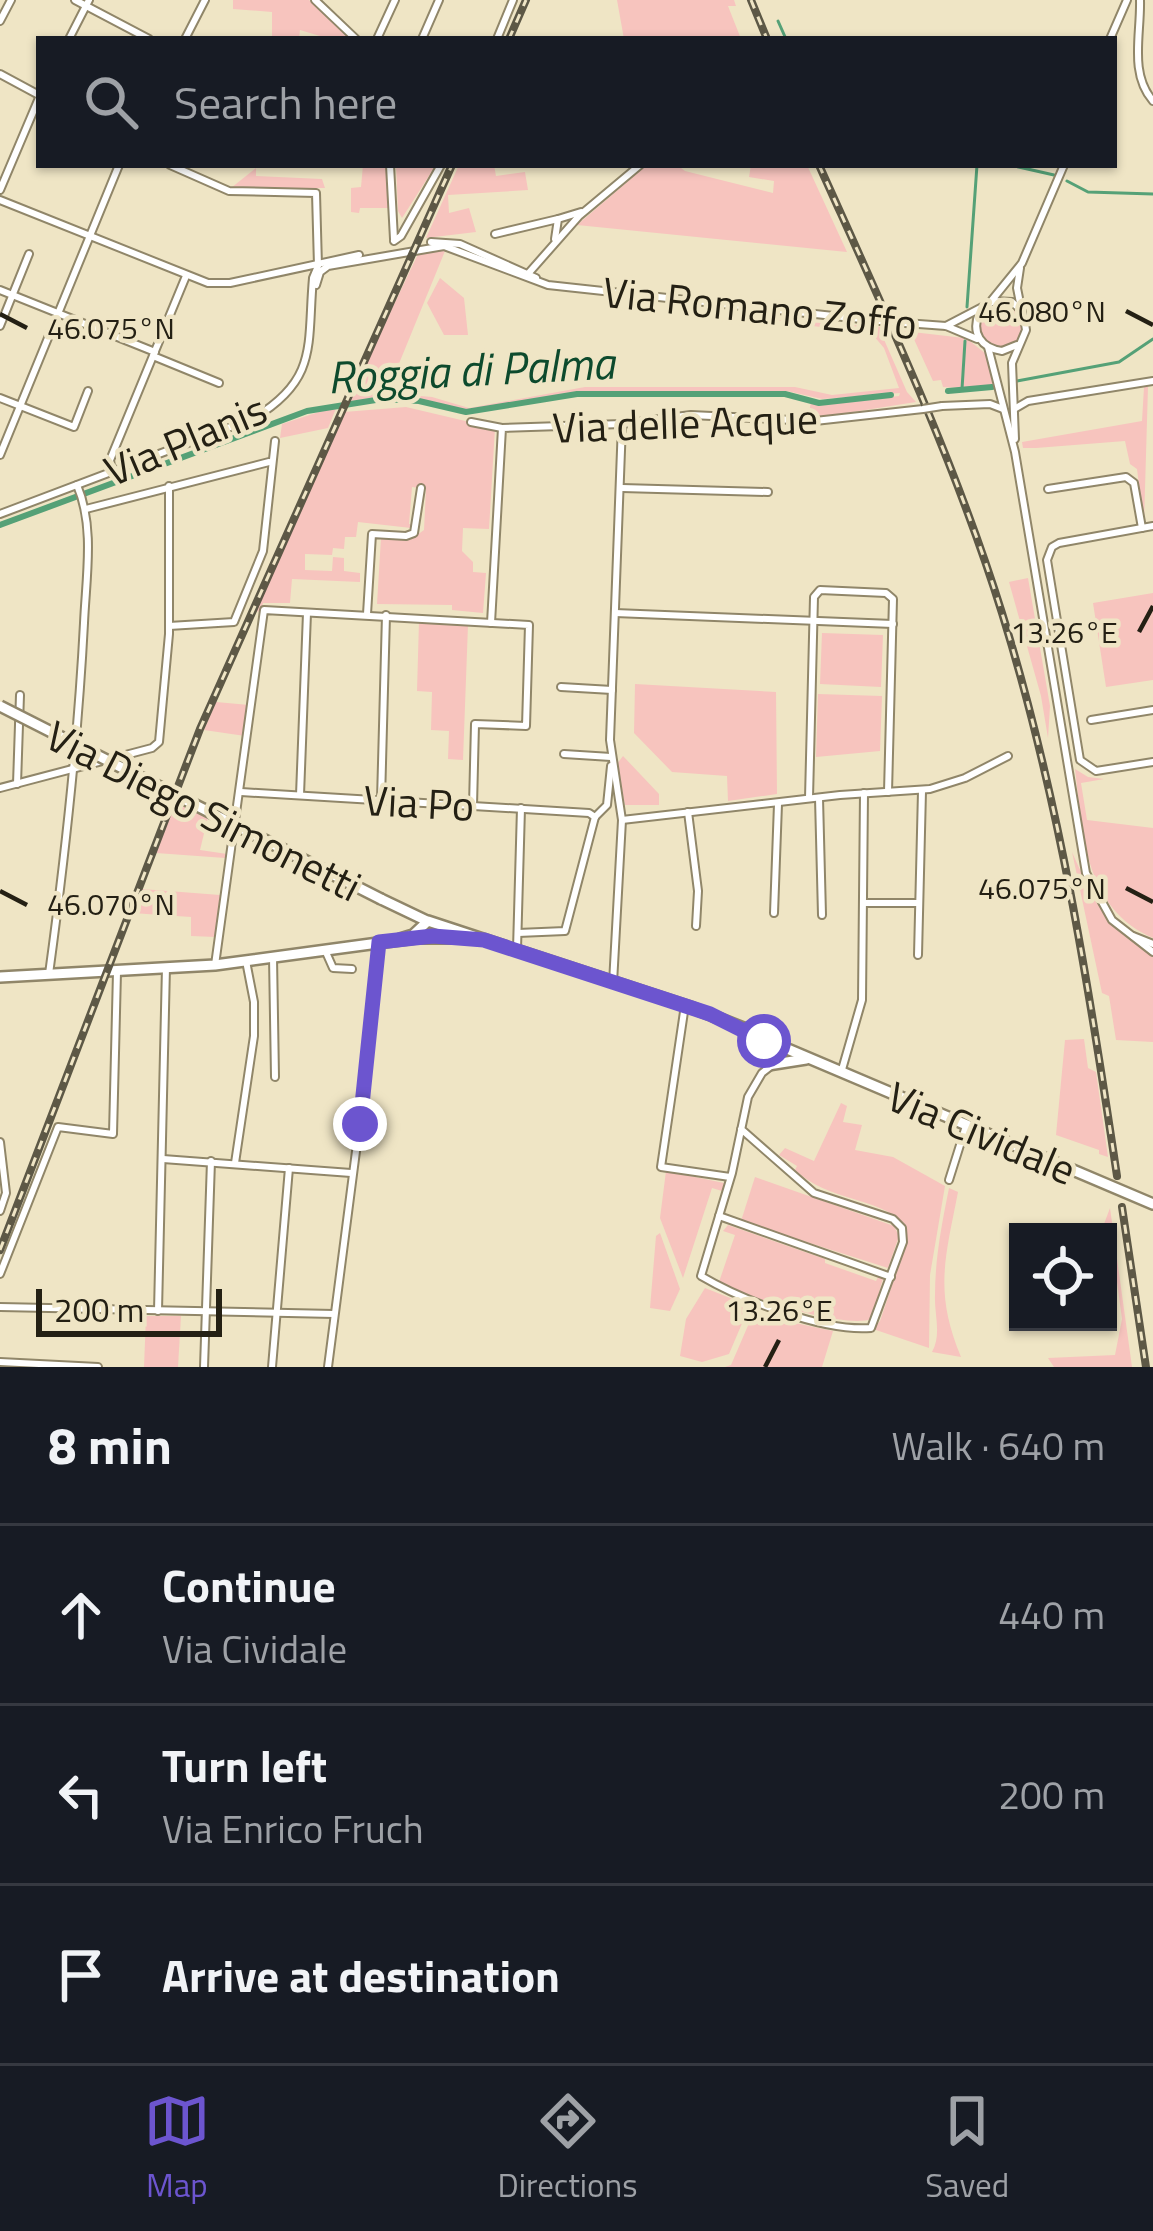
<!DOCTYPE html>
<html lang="en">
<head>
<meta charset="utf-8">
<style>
  :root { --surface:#171b24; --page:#242831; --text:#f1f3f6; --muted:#9ea1a6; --line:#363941; --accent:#6c55cf }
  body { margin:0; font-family:"Titillium Web",sans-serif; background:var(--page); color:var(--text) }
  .controls { position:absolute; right:36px; bottom:36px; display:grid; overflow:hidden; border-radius:0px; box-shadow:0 3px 9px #0004 }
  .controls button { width:108px; height:108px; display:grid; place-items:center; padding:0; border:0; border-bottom:3px solid var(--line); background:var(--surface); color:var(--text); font:60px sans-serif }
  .scale { position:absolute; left:36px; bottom:30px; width:186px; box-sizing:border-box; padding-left:12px; border:6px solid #242014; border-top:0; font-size:33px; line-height:42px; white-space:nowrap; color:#242014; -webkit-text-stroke:9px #efe5c5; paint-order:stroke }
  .stop { position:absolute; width:36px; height:36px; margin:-27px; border:9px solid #6c55cf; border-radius:50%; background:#fff }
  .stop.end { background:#6c55cf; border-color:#fff; box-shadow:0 3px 12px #0008 }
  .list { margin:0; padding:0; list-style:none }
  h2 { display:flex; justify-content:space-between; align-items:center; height:156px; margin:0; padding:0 48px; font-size:51px }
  h2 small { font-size:39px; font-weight:400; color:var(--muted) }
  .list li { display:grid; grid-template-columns:78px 1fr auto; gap:36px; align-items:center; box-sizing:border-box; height:180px; padding:0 48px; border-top:3px solid var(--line) }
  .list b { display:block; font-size:45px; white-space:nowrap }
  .list p { margin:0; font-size:39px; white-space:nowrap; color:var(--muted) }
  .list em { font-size:39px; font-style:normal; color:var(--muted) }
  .icon { flex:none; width:66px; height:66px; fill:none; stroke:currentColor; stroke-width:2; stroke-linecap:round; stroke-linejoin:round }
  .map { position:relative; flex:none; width:1153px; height:1367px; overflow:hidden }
  .search { position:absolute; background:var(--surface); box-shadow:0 3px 9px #0004; left:36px; right:36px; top:36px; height:132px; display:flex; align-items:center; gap:30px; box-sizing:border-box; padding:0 42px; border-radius:0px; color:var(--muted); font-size:45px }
  .sheet { height:696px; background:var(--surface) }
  nav { display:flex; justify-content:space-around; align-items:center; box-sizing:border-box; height:168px; border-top:3px solid var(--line); background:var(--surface); font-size:33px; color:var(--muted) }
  nav a { display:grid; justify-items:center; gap:6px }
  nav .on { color:var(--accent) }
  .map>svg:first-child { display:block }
</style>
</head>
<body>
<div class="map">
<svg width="1153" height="1367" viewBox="0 0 1153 1367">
  <rect width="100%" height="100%" fill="#efe5c5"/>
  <g fill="#f7c4be">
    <path d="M 233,0 L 309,0 L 349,39 L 330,39 L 300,30 L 299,39 L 272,39 L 272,12 L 233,9 Z"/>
    <path d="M 617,0 L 734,0 L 736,6 L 728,6 L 741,39 L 624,39 Z"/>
    <path d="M 363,165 L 386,165 L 390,208 L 360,208 L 359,213 L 351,212 L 351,188 L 361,187 Z"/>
    <path d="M 396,165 L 436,165 L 402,218 L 398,211 Z"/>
    <path d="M 459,165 L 494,165 L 496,176 L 525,172 L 528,190 L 448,195 L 449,213 L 469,208 L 476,232 L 426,238 Z"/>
    <path d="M 647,165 L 677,165 L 685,171 L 773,193 L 774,181 L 749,177 L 751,165 L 807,165 L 847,252 L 577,225 Z"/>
    <path d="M 256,168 L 256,176 L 322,179 L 325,188 L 231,188 Z"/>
    <path d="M 420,250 L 445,251 L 387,393 L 432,397 L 469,408 L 585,387 L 795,387 L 832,395 L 899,388 L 884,348 L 873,335 L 774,320 L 884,327 L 888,335 L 882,335 L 907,392 L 916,402 L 821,417 L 808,417 L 811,402 L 820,405 L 899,396 L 900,393 L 822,399 L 787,391 L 580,392 L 467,411 L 419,399 L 348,401 Z"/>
    <path d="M 440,278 L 464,298 L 468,335 L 444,335 L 427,303 Z"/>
    <circle cx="1002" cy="325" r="22"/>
    <path d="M 904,331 L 964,338 L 961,388 L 943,387 L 941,380 L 933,381 L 913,337 L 907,336 Z"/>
    <path d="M 966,338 L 986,354 L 996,385 L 963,389 Z"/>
    <path d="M 1144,387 L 1148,387 L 1144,523 L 1137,469 L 1130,464 L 1125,441 L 1036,448 L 1023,448 L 1022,442 L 1142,421 Z"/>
    <path d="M 337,406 L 328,428 L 280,438 L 282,424 Z"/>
    <path d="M 406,407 L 495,428 L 489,529 L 463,528 L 462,551 L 473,562 L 473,572 L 486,573 L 483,613 L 452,610 L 452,605 L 377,604 L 381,538 L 410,540 L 424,530 L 426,489 L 412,487 L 409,524 L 415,525 L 411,528 L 358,522 L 356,537 L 345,537 L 344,549 L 333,548 L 332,555 L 305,554 L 305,570 L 332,571 L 333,557 L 344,558 L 344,571 L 360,573 L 360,582 L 292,579 L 290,603 L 263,603 L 261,612 L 256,611 L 344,412 Z"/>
    <path d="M 1028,578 L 1050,706 L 1048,738 L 1041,696 L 1009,582 Z"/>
    <path d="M 1153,593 L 1153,680 L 1106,687 L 1093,603 Z"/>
    <path d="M 419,621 L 468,625 L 463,760 L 448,759 L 449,731 L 431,730 L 432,692 L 417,691 Z"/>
    <path d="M 822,633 L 883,635 L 881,687 L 820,684 Z"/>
    <path d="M 635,684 L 776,692 L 777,794 L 728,801 L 727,776 L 672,772 L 634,733 Z"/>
    <path d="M 818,694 L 882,696 L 880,751 L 816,757 Z"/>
    <path d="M 216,702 L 249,705 L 245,736 L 204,730 Z"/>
    <path d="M 623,756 L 659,794 L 659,805 L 625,805 L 617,764 Z"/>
    <path d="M 1075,769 L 1088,777 L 1104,779 L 1081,783 L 1087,820 L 1153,828 L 1153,938 C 1084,908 1083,834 1075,769 Z"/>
    <path d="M 176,801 L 208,817 L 200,850 L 227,854 L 225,858 L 156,853 Z"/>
    <path d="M 1072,852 C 1091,895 1108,933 1153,954 L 1153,1042 L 1116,1040 L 1109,996 L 1102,993 Z"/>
    <path d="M 142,889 L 220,895 L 215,937 L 191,936 L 191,917 L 132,913 Z"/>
    <path d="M 1084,1039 L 1088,1068 L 1096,1072 L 1108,1157 L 1099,1154 L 1099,1150 L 1056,1135 L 1065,1040 Z"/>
    <path d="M 841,1103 L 847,1106 L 843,1122 L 862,1125 L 855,1150 L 893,1157 L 945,1186 L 930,1275 L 929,1348 L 873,1329 L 880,1321 L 906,1243 L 905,1224 C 876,1196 829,1202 795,1170 L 797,1166 L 779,1155 L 785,1148 L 814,1161 Z"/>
    <path d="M 666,1171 L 724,1183 L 722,1191 L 712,1188 L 683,1278 L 660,1218 Z"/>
    <path d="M 755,1177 L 894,1226 L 899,1236 L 888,1268 L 741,1221 Z"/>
    <path d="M 949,1188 L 958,1192 C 945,1259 934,1292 961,1357 L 932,1352 C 942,1334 934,1314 935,1295 C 935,1258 942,1223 949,1188 Z"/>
    <path d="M 1110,1208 L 1132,1367 L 1054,1367 L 1048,1358 L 1115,1355 L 1122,1319 L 1115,1267 L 1108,1265 L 1108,1232 L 1101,1232 Z"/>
    <path d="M 728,1225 L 825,1259 L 825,1263 L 876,1281 L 879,1275 L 883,1278 L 872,1319 C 843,1329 748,1298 719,1282 L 735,1235 L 723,1231 Z"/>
    <path d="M 660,1233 L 680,1289 L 670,1311 L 650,1308 L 656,1236 Z"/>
    <path d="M 705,1288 L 758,1309 L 746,1314 L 729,1354 L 702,1362 L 680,1356 L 686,1319 Z"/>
    <path d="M 753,1314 L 833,1331 L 822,1367 L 725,1367 L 731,1365 Z"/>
    <path d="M 146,1316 L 181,1316 L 178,1367 L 144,1367 Z"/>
  </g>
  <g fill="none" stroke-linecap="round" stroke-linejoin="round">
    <g stroke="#55a177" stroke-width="3">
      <path d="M 778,21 L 786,39"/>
      <path d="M 1010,165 L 1054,175"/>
      <path d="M 1067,181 L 1088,192 L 1153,194"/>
      <path d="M 967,307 L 977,165"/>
      <path d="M 1017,381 L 1119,362 L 1153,339"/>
      <path d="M 962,389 L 965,341"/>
    </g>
    <g stroke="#55a177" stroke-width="6">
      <path d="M 948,391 L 992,387"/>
      <path d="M 0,525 L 307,411 L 382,399 L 419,401 L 466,412 L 577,394 L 785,394 L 819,403 L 891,395"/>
    </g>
    <g stroke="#908669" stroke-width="10">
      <g id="minor">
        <path d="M 75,0 L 149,39"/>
        <path d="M 315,0 L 356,39"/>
        <path d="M 1140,0 C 1141,35 1129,73 1153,101"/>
        <path d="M 0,21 L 11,0"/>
        <path d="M 69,39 L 89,0"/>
        <path d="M 185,39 L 205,0"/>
        <path d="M 377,39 L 395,0"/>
        <path d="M 422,39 L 439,0"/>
        <path d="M 497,39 L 513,0"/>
        <path d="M 1110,39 L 1127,0"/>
        <path d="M 0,74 L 39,95"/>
        <path d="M 390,165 L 394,239"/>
        <path d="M 0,190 L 39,98"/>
        <path d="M 0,200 L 208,283 L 230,283 L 359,255"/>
        <path d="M 495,234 L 558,219"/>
        <path d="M 555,239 L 558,219 L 581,212"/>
        <path d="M 394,241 L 401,236 L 441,165"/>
        <path d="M 431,242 L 460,244 L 536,278"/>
        <path d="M 1020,268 L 1017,288 L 1021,308"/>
        <path d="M 527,275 L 579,216 L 640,165"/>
        <path d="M 316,285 L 320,272 L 328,266 L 444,246 L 548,285 L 880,321"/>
        <path d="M 0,290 L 155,352"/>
        <path d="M 992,300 L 1022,263 L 1064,165"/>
        <path d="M 979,313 C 971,333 981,348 1002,351 L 1017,345"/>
        <path d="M 905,323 L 946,326 L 977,339"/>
        <path d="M 0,326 L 29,254"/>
        <path d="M 946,326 L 994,301 L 1012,302 L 1023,312 L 1026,330 L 1012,363 L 1015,439"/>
        <path d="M 988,347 L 1015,452 L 1086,873 L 1112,920 L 1153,952"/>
        <path d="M 153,356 L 219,383"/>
        <path d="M 0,398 L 74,427 L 88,391"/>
        <path d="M 942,406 L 990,404 L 1003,409"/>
        <path d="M 1016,408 L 1028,401 L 1153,381"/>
        <path d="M 471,422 L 502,428"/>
        <path d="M 0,455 L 119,165"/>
        <path d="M 112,472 L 110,460 L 186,276"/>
        <path d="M 622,488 L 768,492"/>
        <path d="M 1048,489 L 1126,477 L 1134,483 L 1142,528"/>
        <path d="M 86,509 L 269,462"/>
        <path d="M 0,514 L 254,418 C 319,379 307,344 313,278 L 318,266 L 316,193 L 229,191 L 170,165"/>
        <path d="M 1153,526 L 1059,543 L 1052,547 L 1047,560 L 1080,760 L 1096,771 L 1153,762"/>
        <path d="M 615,613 L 893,624"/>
        <path d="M 367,614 L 372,534 L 406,536 L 414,533 L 421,488"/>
        <path d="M 491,623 L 502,428 L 622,424 L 691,415 L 815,421 L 923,409"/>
        <path d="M 169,626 L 234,622 L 263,551 L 275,441"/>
        <path d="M 561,687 L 612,690"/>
        <path d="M 1091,720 L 1153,710"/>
        <path d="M 564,754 L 611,757"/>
        <path d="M 17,784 L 20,695"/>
        <path d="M 0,788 L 152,748 L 159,742 L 169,634 L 169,486"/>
        <path d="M 241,792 L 589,813 L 595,817"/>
        <path d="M 300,795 L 307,613"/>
        <path d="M 809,798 L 814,597 L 820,590 L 886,593 L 893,599 L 888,792"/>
        <path d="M 819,798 L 822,915"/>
        <path d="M 381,800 L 386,615"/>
        <path d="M 688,812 L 698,891 L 696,926"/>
        <path d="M 595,817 L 607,805 L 611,766"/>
        <path d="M 622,820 L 840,795 L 930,789 L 965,778 L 1008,756"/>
        <path d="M 863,903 L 919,903"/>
        <path d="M 774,913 L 778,804"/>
        <path d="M 518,933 L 565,931 L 595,817"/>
        <path d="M 1133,936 L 1153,944"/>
        <path d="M 517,949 L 521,808"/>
        <path d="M 325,950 L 333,968 L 352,969"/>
        <path d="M 918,955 L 922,791"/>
        <path d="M 273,957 L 275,1077"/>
        <path d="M 215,965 L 264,610 L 529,625 L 526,726 L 475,724 L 473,806"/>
        <path d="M 49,974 C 65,857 78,740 84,623 C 86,577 95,527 77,485"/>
        <path d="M 613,983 L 622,820 L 610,740 L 622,424"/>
        <path d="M 685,1005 L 661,1167 L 730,1177"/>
        <path d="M 841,1073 L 862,1000 L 864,793"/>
        <path d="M 741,1129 L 814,1193 L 893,1219 L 902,1228 L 903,1242 L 871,1328 C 824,1332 742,1300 701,1276 L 732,1173 L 748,1097 L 762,1073 L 771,1066"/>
        <path d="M 0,1142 L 6,1193 L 0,1211"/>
        <path d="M 163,1159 L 351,1173"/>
        <path d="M 235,1163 L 254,1036 L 254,1002 L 246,961"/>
        <path d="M 949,1180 L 966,1126"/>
        <path d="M 719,1216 L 891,1277"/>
        <path d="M 0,1274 L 58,1127 L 113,1134 L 117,972"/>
        <path d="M 0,1307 L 334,1314"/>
        <path d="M 158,1311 L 166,967"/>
        <path d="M 0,1362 L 98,1367"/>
        <path d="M 204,1367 L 211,1161"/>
        <path d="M 272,1367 L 289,1168"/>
        <path d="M 328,1367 L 362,1105 L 379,942"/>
      </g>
    </g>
    <g stroke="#908669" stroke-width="14">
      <g id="major">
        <path d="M 381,899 L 425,920"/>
        <path d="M 400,939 L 413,935 L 428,921 L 693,1008 L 746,1029 L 768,1044 L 778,1045 L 1153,1204"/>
        <path d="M 0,977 L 215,965 L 415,938 L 461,938"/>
        <path d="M 758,1041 L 763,1060 L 768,1065 L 806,1059"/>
      </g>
    </g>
    <use href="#minor" stroke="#fff" stroke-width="6"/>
    <use href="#major" stroke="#fff" stroke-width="9"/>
    <g stroke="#5d5846" stroke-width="8">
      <g id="rail">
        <path d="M 751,0 L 767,39"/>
        <path d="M 509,39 L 526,0"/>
        <path d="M 819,165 C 885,312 954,459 1002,613 C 1059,797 1089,987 1117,1176"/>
        <path d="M 1122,1207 L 1146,1367"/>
        <path d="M 0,1250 L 200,729 L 452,165"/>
      </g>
    </g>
    <use href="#rail" stroke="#efe5c5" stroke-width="3" stroke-dasharray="9" stroke-linecap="butt"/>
    <g stroke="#908669" stroke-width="10" stroke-linecap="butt">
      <g id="minor-bridge">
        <path d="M 880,321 L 905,323"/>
        <path d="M 923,409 L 942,406"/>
      </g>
    </g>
    <g stroke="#908669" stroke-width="14" stroke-linecap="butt">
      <path id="major-bridge" d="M 0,706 L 381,899"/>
    </g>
    <use href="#minor-bridge" stroke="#fff" stroke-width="6"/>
    <use href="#major-bridge" stroke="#fff" stroke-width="9"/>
  </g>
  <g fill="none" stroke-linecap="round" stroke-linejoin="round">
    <path stroke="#6c55cf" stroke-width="15" d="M 360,1124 L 379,942 L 433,936 L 484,940 L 710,1014 L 764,1041"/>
  </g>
  <path fill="none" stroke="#242014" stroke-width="4.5" d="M 1126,311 L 1153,325M 0,314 L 27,328M 1139,632 L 1153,606M 1126,888 L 1153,902M 0,891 L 27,905M 765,1367 L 779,1340"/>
  <g text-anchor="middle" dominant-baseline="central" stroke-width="9" stroke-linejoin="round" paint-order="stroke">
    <g font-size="42" fill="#242014" stroke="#efe5c5">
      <text transform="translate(760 307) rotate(6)">Via Romano Zoffo</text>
      <text transform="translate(685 422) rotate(-2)">Via delle Acque</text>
      <text transform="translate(185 439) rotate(-23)">Via Planis</text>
      <text transform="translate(419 802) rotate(3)">Via Po</text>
      <text transform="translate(204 810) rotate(27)">Via Diego Simonetti</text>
      <text transform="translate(982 1132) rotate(23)">Via Cividale</text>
    </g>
    <g font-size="45" font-style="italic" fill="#0d4a2d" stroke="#efe5c5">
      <text transform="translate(471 369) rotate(-3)">Roggia di Palma</text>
    </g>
  </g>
  <g font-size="30" text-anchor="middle" fill="#242014" stroke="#efe5c5" stroke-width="9" stroke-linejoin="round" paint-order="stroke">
    <text x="1042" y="322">46.080°N</text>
    <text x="111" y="339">46.075°N</text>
    <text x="1064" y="643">13.26°E</text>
    <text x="1042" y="899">46.075°N</text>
    <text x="111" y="915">46.070°N</text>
    <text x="779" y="1321">13.26°E</text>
  </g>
</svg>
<div class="controls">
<button><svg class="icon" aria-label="locate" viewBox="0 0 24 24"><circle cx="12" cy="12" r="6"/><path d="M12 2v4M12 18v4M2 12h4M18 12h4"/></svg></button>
</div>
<div class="scale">200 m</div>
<div class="stop" style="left:764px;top:1041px"></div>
<div class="stop end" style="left:360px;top:1124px"></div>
<div class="search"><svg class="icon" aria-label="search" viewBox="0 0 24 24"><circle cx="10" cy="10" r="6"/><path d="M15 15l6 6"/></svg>Search here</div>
</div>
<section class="sheet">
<h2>8 min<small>Walk · 640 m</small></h2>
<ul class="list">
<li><svg class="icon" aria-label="ahead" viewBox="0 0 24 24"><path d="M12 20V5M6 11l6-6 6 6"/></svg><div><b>Continue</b><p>Via Cividale</p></div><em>440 m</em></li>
<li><svg class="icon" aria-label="left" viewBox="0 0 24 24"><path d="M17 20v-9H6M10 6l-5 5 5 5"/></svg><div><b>Turn left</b><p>Via Enrico Fruch</p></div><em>200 m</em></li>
<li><svg class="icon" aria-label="arrive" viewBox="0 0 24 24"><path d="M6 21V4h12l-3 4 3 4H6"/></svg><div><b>Arrive at destination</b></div></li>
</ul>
</section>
<nav>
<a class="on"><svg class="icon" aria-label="map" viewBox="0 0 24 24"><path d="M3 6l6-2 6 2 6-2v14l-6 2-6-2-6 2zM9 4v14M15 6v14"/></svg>Map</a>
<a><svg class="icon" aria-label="directions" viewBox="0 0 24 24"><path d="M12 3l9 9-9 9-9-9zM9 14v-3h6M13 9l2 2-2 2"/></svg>Directions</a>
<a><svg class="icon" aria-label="saved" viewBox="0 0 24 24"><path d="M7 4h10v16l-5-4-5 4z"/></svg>Saved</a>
</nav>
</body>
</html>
